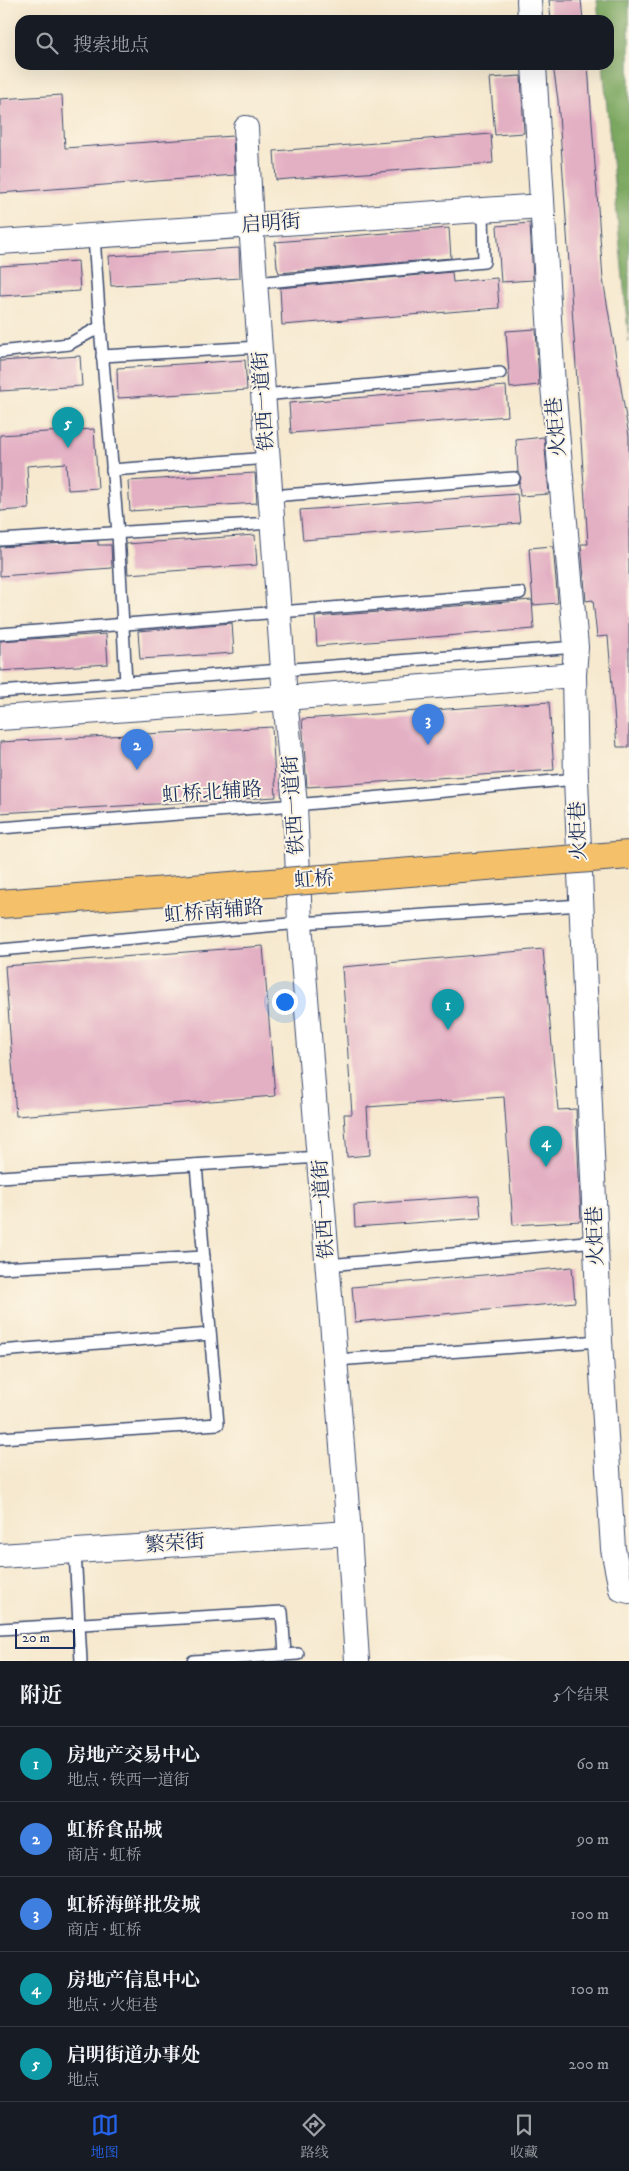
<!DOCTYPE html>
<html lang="zh">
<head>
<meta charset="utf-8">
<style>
  :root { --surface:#171b24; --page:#242831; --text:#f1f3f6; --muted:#9ea1a6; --line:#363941; --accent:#2563eb }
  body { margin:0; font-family:"IM FELL DW Pica","Noto Serif SC",serif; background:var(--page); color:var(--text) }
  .scale { position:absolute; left:15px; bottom:12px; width:60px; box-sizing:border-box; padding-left:5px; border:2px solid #1b2f5e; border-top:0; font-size:14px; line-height:18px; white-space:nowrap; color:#1b2f5e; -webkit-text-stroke:4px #fcf5e5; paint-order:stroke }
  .you { position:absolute; left:284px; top:1001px; width:18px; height:18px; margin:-12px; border:4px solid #fff; border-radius:50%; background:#1a73e8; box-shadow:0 0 0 8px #1a73e833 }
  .badge { display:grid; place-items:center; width:32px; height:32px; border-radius:50%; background:var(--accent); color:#fff; font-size:16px; font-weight:700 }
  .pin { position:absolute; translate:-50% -41px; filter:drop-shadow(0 1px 2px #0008) }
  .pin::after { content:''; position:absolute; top:26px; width:18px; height:15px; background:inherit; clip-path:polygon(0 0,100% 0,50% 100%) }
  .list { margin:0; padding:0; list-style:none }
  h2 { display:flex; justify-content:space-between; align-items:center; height:65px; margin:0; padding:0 20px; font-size:21px }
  h2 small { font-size:16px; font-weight:400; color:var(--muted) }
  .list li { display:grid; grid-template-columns:32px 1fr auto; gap:15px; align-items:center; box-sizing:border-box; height:75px; padding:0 20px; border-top:1px solid var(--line) }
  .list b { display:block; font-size:19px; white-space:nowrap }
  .list p { margin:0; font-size:16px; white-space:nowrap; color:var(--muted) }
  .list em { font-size:16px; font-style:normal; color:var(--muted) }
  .icon { flex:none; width:28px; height:28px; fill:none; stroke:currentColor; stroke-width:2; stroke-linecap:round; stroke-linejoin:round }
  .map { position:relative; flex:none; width:629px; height:1661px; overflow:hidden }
  .search { position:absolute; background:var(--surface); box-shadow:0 5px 20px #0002; left:15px; right:15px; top:15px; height:55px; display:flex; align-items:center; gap:12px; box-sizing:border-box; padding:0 18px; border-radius:15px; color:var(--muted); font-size:19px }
  .sheet { height:440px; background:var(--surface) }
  nav { display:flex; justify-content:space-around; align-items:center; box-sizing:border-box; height:70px; border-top:1px solid var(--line); background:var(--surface); font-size:14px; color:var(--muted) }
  nav a { display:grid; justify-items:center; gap:2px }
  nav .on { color:var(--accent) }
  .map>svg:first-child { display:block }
</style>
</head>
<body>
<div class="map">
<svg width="629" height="1661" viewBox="0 0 629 1661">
  <rect width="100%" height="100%" fill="#fcf5e5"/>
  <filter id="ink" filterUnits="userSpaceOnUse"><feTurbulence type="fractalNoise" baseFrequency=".02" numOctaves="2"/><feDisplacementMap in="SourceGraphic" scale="10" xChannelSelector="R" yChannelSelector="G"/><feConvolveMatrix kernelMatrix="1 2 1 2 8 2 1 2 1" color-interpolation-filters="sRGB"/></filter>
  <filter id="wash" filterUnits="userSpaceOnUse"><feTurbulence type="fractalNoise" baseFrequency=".0096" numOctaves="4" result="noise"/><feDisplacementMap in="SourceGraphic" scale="20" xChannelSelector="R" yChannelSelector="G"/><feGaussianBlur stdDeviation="1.12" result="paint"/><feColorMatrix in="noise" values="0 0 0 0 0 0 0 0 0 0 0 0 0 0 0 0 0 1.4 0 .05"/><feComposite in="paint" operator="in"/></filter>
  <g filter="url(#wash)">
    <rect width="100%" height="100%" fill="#f6e9cf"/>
    <path fill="#7ba760" stroke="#4b6b5f" d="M 597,0 L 629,0 L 629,342 L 603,65 L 609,65 L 609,20 L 599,20 Z"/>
    <g id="blocks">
      <g fill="#e3afc3">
        <path d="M 549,0 L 581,0 L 583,20 L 551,20 Z"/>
        <path d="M 553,65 L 588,65 L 603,279 L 629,436 L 629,747 L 617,747 L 608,636 L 597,637 L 593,600 L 586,601 L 581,544 L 588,544 L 558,100 Z"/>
        <path d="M 521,76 L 524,133 L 495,135 L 490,78 Z"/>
        <path d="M 62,95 L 65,148 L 233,136 L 235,175 L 0,193 L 0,99 Z"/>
        <path d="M 491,134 L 493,163 L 276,180 L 274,151 Z"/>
        <path d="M 530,223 L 533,280 L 501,282 L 497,226 Z"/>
        <path d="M 449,228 L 451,258 L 279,273 L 277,267 L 275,242 Z"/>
        <path d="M 239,248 L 240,278 L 111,286 L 109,256 Z"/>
        <path d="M 78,261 L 80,291 L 0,296 L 0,266 Z"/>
        <path d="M 452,272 L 453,282 L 497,278 L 499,308 L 282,325 L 280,288 Z"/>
        <path d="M 536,329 L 539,385 L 510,388 L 506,331 Z"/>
        <path d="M 80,356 L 82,386 L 0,391 L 0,361 Z"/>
        <path d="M 245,360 L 247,390 L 118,398 L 117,368 Z"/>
        <path d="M 506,386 L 508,416 L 291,433 L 289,403 Z"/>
        <path d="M 94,429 L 98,488 L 68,490 L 66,463 L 27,466 L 29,509 L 0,511 L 0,435 Z"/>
        <path d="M 544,437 L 549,494 L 520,496 L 519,484 L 521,478 L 518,472 L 516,440 Z"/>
        <path d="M 255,473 L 257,503 L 130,511 L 128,481 Z"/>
        <path d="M 517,494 L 520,523 L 303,540 L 300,510 Z"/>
        <path d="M 255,535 L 257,565 L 128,574 L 126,544 Z"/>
        <path d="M 98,541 L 98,545 L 111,545 L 112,568 L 0,576 L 0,547 Z"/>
        <path d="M 553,546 L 558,603 L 533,605 L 529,548 Z"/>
        <path d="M 532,600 L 534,629 L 317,646 L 315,617 Z"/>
        <path d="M 232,623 L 234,653 L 140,659 L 138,631 Z"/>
        <path d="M 106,634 L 108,664 L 0,671 L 0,641 Z"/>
        <path d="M 549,702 L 554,770 L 307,787 L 302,719 Z"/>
        <path d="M 272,727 L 276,797 L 0,813 L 0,742 Z"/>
        <path d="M 263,946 L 275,1096 L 16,1116 L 5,966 Z"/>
        <path d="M 543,949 L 558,1110 L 576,1109 L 581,1221 L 513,1225 L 504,1097 L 367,1107 L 370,1155 L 347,1157 L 344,1114 L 352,1114 L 342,967 Z"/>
        <path d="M 479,1196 L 481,1218 L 355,1227 L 354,1205 Z"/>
        <path d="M 572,1267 L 575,1302 L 355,1322 L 352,1287 Z"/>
      </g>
    </g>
  </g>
  <g filter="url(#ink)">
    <use href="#blocks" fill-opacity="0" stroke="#3c4b6f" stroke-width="1"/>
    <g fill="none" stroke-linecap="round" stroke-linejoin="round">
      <g stroke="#3c4b6f" stroke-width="14">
        <g id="service">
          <path d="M 255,283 L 484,262 L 483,210"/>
          <path d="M 100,327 L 118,533 L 126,683"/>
          <path d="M 0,352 L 69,344 L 100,327 L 94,236"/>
          <path d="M 102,356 L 260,347"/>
          <path d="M 263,395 L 500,373"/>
          <path d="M 112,470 L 268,458"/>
          <path d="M 270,496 L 514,478"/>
          <path d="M 0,540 L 272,523"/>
          <path d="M 0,634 L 520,593"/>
          <path d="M 0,692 L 576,647"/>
          <path d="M 0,828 L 295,805 L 576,779"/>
          <path d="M 0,950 L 300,923 L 582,905"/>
          <path d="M 0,1177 L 320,1157"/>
          <path d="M 328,1265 L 596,1241"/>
          <path d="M 0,1268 L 204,1257"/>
          <path d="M 0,1351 L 210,1334"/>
          <path d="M 336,1360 L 600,1341"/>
          <path d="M 0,1438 L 218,1424 L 196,1165"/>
          <path d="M 75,1551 L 81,1661"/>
          <path d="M 0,1629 L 282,1612 L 285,1654"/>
          <path d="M 193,1661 L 298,1654"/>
        </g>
      </g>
      <g stroke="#3c4b6f" stroke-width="26">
        <g id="minor">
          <path d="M 529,0 L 530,20"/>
          <path d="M 534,65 L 553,386 L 576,647 L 574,675 L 576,779 L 600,1341 L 613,1549 L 621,1589 L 629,1591"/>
          <path d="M 246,128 L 251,225 L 285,698 L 295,805 L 300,923 L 349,1533 L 357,1661"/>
          <path d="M 0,242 L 542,206"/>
          <path d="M 0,718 L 285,698 L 574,675"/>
          <path d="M 0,1556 L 349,1533"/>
        </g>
      </g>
      <use href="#service" stroke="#fff" stroke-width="11"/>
      <use href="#minor" stroke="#fff" stroke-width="24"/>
      <g stroke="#3c4b6f" stroke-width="30" stroke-linecap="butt">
        <path id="primary-bridge" d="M 0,904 L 629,855"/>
      </g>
      <use href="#primary-bridge" stroke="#f4c16b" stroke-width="28"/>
    </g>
  </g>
  <g text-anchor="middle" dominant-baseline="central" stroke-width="4" stroke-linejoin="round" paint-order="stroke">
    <g font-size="20" fill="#1b2f5e" stroke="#fcf5e5">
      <text transform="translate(271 224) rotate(-4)">启明街</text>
      <text transform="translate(264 401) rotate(-94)">铁西一道街</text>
      <text transform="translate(557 427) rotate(-95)">火炬巷</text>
      <text transform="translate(212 793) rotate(-4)">虹桥北辅路</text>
      <text transform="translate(294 805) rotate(-94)">铁西一道街</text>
      <text transform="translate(579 831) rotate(-92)">火炬巷</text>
      <text transform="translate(314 880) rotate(-4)">虹桥</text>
      <text transform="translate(214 912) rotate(-5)">虹桥南辅路</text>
      <text transform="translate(324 1209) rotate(-94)">铁西一道街</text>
      <text transform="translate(596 1236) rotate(-92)">火炬巷</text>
      <text transform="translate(175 1544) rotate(-4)">繁荣街</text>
    </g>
  </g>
</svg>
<div class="scale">20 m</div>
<div class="you"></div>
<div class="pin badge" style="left:448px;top:1030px;background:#0f9aa8">1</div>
<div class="pin badge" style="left:137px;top:770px;background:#3f7fe0">2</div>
<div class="pin badge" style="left:428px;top:745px;background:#3f7fe0">3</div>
<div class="pin badge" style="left:546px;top:1167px;background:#0f9aa8">4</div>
<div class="pin badge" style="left:68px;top:448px;background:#0f9aa8">5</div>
<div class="search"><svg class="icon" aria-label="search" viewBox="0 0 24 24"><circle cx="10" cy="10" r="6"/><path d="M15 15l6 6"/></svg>搜索地点</div>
</div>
<section class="sheet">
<h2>附近<small>5个结果</small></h2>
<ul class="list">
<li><span class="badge" style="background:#0f9aa8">1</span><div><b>房地产交易中心</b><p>地点 · 铁西一道街</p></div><em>60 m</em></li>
<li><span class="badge" style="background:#3f7fe0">2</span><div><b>虹桥食品城</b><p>商店 · 虹桥</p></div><em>90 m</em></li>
<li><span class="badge" style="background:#3f7fe0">3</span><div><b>虹桥海鲜批发城</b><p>商店 · 虹桥</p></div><em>100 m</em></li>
<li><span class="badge" style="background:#0f9aa8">4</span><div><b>房地产信息中心</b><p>地点 · 火炬巷</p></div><em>100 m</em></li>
<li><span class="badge" style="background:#0f9aa8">5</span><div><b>启明街道办事处</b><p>地点</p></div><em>200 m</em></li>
</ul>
</section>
<nav>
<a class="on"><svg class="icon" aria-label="map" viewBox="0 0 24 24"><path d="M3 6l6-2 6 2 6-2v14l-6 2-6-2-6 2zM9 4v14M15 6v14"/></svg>地图</a>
<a><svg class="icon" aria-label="directions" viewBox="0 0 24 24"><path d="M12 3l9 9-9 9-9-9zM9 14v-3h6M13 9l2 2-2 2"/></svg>路线</a>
<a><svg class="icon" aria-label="saved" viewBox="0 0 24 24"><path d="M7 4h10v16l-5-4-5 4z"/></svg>收藏</a>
</nav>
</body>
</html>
